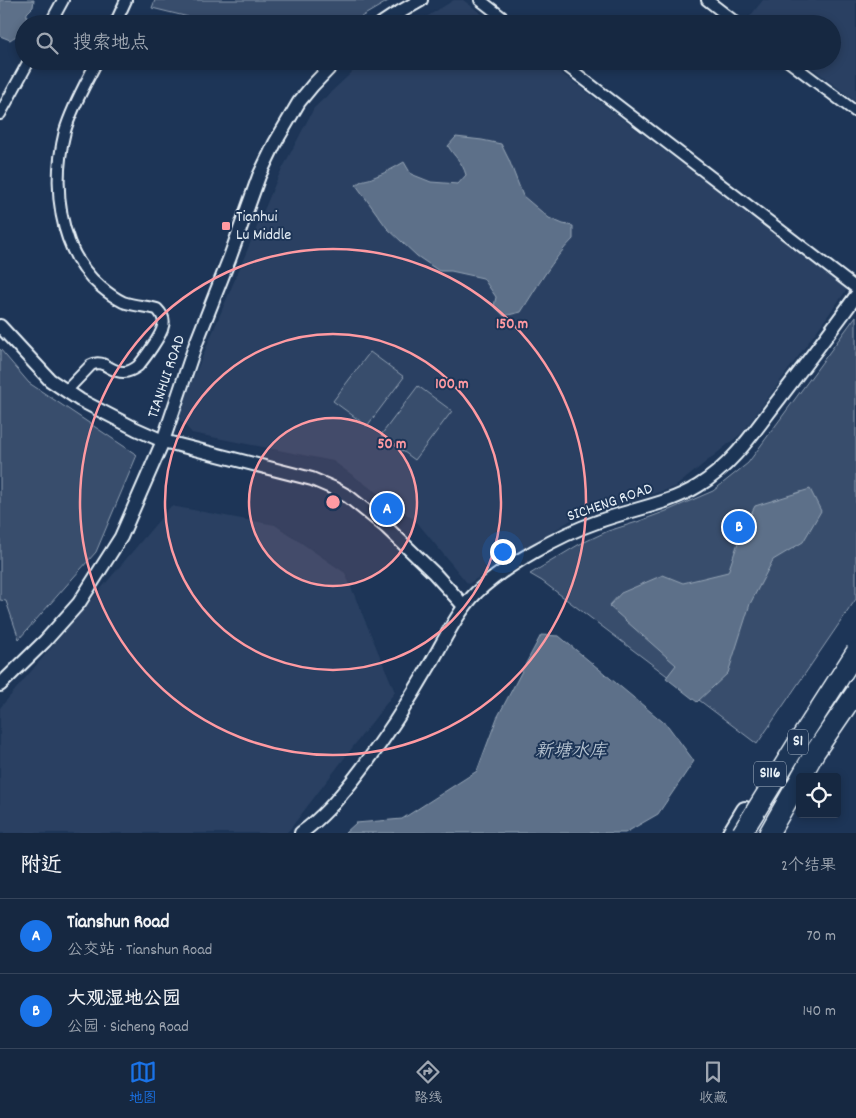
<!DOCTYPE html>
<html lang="zh">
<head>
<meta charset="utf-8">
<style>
  :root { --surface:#162841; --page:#1f3048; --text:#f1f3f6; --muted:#9ea6b1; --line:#35445a; --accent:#1a73e8 }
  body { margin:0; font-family:Dekko,"LXGW WenKai TC",sans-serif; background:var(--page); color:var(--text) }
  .controls { position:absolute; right:15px; bottom:15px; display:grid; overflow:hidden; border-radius:5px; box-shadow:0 2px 8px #0003 }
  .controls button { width:45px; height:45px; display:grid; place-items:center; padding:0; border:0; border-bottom:1px solid var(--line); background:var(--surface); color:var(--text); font:25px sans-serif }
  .you { position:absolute; left:502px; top:551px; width:18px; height:18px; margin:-12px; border:4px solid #fff; border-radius:50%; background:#1a73e8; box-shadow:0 0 0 8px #1a73e833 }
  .badge { display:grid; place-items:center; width:32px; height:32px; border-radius:50%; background:var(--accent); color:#fff; font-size:16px; font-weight:700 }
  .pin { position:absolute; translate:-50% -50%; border:2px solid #fff; box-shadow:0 1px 5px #0006 }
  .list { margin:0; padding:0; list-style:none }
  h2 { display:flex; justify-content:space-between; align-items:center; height:65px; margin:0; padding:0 20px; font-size:21px }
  h2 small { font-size:16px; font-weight:400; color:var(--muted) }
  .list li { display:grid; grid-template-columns:32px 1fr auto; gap:15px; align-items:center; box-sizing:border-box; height:75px; padding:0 20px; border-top:1px solid var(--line) }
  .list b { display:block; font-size:19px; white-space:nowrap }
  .list p { margin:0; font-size:16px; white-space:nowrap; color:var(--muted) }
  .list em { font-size:16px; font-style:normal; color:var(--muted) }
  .icon { flex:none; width:28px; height:28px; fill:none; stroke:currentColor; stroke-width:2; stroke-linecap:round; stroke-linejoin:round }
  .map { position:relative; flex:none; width:856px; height:833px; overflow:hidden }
  .search { position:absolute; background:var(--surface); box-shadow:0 2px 8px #0003; left:15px; right:15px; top:15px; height:55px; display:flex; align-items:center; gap:12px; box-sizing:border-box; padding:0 18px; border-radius:28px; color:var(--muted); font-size:19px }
  .sheet { height:215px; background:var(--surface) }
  nav { display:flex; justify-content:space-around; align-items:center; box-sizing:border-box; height:70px; border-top:1px solid var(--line); background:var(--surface); font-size:14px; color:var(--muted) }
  nav a { display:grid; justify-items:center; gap:2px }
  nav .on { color:var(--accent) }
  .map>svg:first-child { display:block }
</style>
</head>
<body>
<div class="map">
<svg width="856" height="833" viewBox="0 0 856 833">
  <rect width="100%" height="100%" fill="#1d3557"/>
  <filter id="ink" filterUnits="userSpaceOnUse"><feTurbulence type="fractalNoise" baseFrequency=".02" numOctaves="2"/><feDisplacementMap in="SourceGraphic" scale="10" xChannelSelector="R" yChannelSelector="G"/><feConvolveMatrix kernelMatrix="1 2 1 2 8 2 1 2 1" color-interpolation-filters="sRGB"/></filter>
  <g filter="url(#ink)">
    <g fill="#2a4162">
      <path d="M 454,0 L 463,0 L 495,24 L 415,24 Z"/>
      <path d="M 763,0 L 856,0 L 856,102 L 803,61 L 832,61 L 832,24 L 754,24 L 748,19 Z"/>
      <path d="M 364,61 L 545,61 L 848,288 L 743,432 L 675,487 L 571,520 L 468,584 L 416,521 L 333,461 L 192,433 L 177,417 L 278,177 L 314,108 Z"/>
      <path d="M 171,506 L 275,525 L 345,573 L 395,692 L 290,829 L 286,833 L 0,833 L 0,708 Z"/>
    </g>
    <g fill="#374d6c" stroke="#909fb2">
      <path d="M 155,0 L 390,0 L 349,24 L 217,24 L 152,8 Z"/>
      <path d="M 856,316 L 856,599 L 757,744 L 542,581 L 530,574 L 578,545 L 608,531 L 637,522 L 669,510 L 713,491 L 748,463 Z"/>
      <path d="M 0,349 L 29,383 L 137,455 L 96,552 L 19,639 L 6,601 L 0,600 Z"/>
      <path d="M 370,352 L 404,377 L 367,426 L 333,401 Z"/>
      <path d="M 418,386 L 452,411 L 415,460 L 381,435 Z"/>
    </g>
    <g fill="#5d7089" stroke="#95a4b5">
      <path d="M 0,0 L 34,0 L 33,7 L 27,13 L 26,24 L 24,24 C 24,33 17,35 10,40 L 0,36 Z"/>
      <path d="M 456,137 L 482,140 L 501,144 L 509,160 L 523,196 L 549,218 L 563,224 L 573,226 L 573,239 C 552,260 537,287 521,312 L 504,316 L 494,306 L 496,297 L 483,278 L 451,271 L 439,271 L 417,256 L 387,228 L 356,185 C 364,178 366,181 374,177 C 385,173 394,168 404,162 L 411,174 L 431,182 L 458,184 L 466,175 C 462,161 455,158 448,146 Z"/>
      <path d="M 810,489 L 821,511 L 803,542 L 773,560 L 750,604 L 728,673 L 697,702 L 666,678 L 676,665 L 609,606 L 621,593 L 663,575 L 683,583 L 728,572 L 742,531 L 755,506 Z"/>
      <path d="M 541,635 L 559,636 L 668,726 L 694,761 L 658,814 L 625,833 L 345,833 L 356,823 L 402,819 L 477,771 L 497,718 Z"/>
    </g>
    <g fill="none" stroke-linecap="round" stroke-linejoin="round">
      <g stroke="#e8f1f8" stroke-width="14">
        <g id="minor">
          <path d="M 480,0 L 511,24"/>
          <path d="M 707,0 L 738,24"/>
          <path d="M 50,24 L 63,0"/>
          <path d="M 115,24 L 126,0"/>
          <path d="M 560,61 L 856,288"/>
          <path d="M 788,61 L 856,112"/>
          <path d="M 0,114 L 29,61"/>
          <path d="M 66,391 L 91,365 C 103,358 111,373 124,372 C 129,372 134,369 138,366 C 144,359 162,335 163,326 C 165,320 162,314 157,309 C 146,306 134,306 123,302 C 115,298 108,293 101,287 C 57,250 52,183 65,131 C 72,107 86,83 97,61"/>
        </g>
      </g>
      <g stroke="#e8f1f8" stroke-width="16">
        <g id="tertiary">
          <path d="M 381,24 L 393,16 L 421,0"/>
          <path d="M 0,326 L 50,380 L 80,400 L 136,429 L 163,441 L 312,479 L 333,488 L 349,497 L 385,526 L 434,573 L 464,606"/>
          <path d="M 0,685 L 45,641 L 79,603 L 121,537 L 163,441 L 195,346 L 230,257 L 259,176 L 275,143 L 299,102 L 313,85 L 336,61"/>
          <path d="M 301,833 C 322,818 338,799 354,779 C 383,742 408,703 431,663 C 445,639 457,612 477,592 C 506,565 559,535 597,522 C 631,509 667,505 698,486 C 733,465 755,430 779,399 C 805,365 831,331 856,296"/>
        </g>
      </g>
      <g stroke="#e8f1f8" stroke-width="20">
        <path id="primary" d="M 731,833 L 745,810"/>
      </g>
      <g stroke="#e8f1f8" stroke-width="22">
        <path id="motorway" d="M 769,833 L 800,779"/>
      </g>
      <use href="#minor" stroke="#1d3557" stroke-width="10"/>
      <use href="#tertiary" stroke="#1d3557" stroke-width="12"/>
      <use href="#primary" stroke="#1d3557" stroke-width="16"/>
      <use href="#motorway" stroke="#1d3557" stroke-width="19"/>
      <g stroke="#e8f1f8" stroke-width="22" stroke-linecap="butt">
        <g id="motorway-bridge">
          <path d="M 801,777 L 815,752 L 856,692"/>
          <path d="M 742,833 L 802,736 L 856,652"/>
        </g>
      </g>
      <use href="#motorway-bridge" stroke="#1d3557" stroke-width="19"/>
    </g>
  </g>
  <circle cx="333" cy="502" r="84" fill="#ff9aa2" fill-opacity=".12"/>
  <g fill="none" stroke="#ff9aa2" stroke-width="2.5">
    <circle cx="333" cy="502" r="84"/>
    <circle cx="333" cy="502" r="168"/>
    <circle cx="333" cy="502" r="253"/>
  </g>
  <rect fill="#ff9aa2" stroke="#1d3557" stroke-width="2" x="221" y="221" width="10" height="10" rx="2.5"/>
  <g text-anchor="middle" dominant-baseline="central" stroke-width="4" stroke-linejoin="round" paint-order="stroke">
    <g fill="#1d3557" stroke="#abb9c8" stroke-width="1">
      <rect x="788" y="729.5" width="20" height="25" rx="4"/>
      <rect x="754" y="761.5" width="32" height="25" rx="4"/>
    </g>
    <g font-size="15" font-weight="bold" fill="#e8f1f8">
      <text x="798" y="742">S1</text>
      <text x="770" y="774">S116</text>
    </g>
    <g font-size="16" fill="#e8f1f8" stroke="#1d3557" text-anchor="start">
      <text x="236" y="217">Tianhui<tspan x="236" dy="18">Lu Middle</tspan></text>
    </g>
    <g font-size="16" fill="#e8f1f8" stroke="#1d3557">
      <text transform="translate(167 377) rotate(-71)">TIANHUI ROAD</text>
      <text transform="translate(610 503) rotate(-19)">SICHENG ROAD</text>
    </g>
    <g font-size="18" font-style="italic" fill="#b7c4d1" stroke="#1d3557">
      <text x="571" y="752">新塘水库</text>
    </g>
  </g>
  <circle cx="333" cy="502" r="8" fill="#ff9aa2" stroke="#1d3557" stroke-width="2.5"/>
  <g font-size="15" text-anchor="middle" font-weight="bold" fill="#ff9aa2" stroke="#1d3557" stroke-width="4" stroke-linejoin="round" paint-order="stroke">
    <text x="512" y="328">150 m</text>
    <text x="452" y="388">100 m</text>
    <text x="392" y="448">50 m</text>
  </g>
</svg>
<div class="controls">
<button><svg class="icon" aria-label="locate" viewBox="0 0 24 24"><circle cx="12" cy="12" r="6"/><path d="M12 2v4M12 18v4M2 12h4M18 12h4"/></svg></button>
</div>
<div class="you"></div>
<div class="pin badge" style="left:387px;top:509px">A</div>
<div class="pin badge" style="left:739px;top:527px">B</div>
<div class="search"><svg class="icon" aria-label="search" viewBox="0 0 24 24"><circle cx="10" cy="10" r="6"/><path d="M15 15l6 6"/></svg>搜索地点</div>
</div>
<section class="sheet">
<h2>附近<small>2个结果</small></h2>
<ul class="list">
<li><span class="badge">A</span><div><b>Tianshun Road</b><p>公交站 · Tianshun Road</p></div><em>70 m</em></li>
<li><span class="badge">B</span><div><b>大观湿地公园</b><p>公园 · Sicheng Road</p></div><em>140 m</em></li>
</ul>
</section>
<nav>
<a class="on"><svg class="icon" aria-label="map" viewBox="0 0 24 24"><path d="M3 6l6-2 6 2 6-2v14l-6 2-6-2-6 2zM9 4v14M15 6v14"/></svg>地图</a>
<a><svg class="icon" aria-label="directions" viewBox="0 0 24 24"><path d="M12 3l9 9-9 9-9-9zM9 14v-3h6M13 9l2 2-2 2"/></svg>路线</a>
<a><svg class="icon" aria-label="saved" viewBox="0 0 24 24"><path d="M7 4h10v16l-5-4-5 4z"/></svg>收藏</a>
</nav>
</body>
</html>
